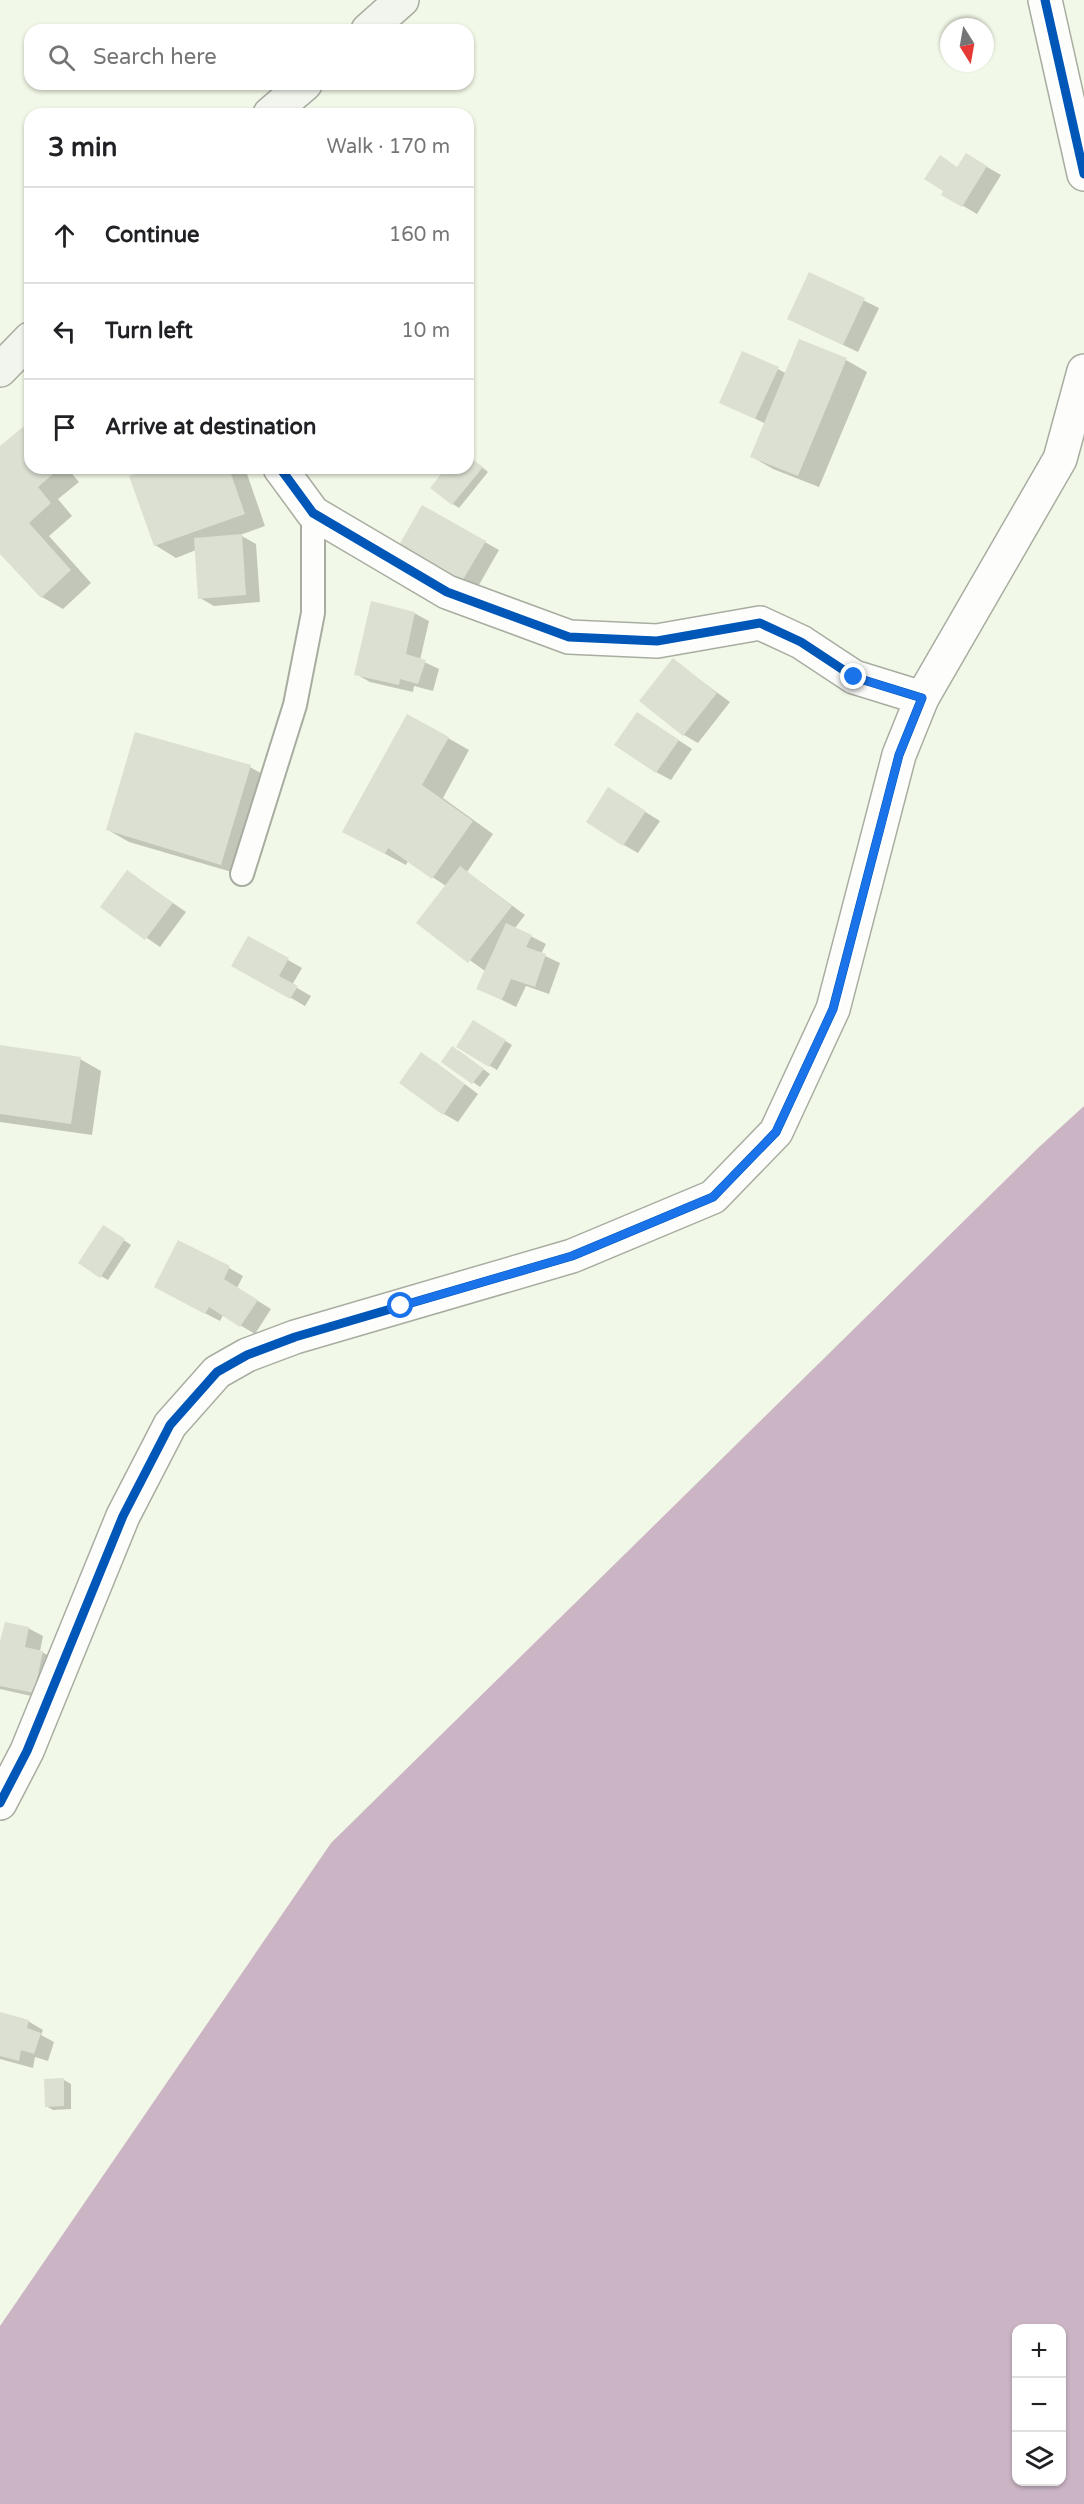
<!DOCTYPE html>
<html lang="en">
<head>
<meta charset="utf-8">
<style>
  :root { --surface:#fff; --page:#f2f2f2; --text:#202124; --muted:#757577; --line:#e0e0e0 }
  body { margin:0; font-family:"Varela Round",sans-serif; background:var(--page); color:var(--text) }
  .controls { position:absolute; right:18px; bottom:18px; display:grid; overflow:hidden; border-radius:12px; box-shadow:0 2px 4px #0004 }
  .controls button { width:54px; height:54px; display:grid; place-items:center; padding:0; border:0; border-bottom:2px solid var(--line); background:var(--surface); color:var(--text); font:30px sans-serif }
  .compass { position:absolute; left:940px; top:18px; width:54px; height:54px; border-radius:50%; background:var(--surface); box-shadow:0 2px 4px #0004; rotate:169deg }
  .stop { position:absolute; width:18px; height:18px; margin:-14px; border:4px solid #1a73e8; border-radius:50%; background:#fff }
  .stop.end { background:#1a73e8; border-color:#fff; box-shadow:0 2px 6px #0008 }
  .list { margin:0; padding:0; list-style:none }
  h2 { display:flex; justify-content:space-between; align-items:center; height:78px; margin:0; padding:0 24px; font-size:26px }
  h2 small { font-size:20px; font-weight:400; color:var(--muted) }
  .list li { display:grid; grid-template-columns:39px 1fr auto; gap:18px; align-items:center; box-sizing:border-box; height:96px; padding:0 24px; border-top:2px solid var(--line) }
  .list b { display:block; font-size:22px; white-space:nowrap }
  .list em { font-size:20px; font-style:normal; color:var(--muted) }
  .icon { flex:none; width:33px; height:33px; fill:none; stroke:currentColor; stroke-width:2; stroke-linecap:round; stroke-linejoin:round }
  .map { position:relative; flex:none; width:1084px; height:2504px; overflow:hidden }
  .search { position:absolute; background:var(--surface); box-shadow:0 2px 4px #0004; left:24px; top:24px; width:450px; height:66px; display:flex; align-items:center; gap:15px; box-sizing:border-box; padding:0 21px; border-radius:18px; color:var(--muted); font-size:22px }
  .panel { position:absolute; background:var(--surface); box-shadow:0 2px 4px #0004; left:24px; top:108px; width:450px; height:366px; border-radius:18px }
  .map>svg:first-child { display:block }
</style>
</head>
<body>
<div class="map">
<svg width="1084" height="2504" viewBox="0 0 1084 2504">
  <rect width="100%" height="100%" fill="#f2f8e7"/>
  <path fill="#cbb5c5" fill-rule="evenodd" d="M 1084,1106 L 1084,2504 L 0,2504 L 0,2326 L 331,1843 L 1038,1148 ZM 1016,2328 L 1062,2328 L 1062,2482 L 1016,2482 Z"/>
  <g fill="#0003">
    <path d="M 966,155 L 1001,175 L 977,214 L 943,194 Z"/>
    <path d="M 810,274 L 879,308 L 858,352 L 803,326 Z"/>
    <path d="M 846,360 L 867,372 L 819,487 L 773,469 L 752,457 L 766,424 L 721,402 L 778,369 L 787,374 Z"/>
    <path d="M 23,429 L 30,433 L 30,468 L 67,468 L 79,482 L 58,499 L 72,516 L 49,536 L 91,583 L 63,609 L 42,597 L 0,550 L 0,448 Z"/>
    <path d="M 468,456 L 488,472 L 459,508 L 453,504 L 447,468 L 468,468 Z"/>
    <path d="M 156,468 L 245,468 L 265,526 L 240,535 L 256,544 L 260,602 L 214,606 L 200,598 L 196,550 L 176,558 L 155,545 Z"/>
    <path d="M 423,507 L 499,550 L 476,590 L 400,546 Z"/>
    <path d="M 414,613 L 429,621 L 420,660 L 439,669 L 433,691 L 414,686 L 413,692 L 370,682 L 356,674 Z"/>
    <path d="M 673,660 L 730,702 L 698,743 L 684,735 Z"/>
    <path d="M 651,722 L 692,749 L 671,780 L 656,772 Z"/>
    <path d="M 448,738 L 469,750 L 443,798 L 493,834 L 467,872 L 525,915 L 515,928 L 546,944 L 541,954 L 560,963 L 549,994 L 526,986 L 516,1007 L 478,988 L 485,971 L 418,923 L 446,886 L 408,861 L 406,865 L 365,843 Z"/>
    <path d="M 250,767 L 271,779 L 242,875 L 129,842 L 108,830 Z"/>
    <path d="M 623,798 L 660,821 L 638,853 L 624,845 Z"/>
    <path d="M 128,872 L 186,912 L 160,947 L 102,907 Z"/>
    <path d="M 249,938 L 302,968 L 292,985 L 311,996 L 305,1006 L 234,965 Z"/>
    <path d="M 474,1022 L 512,1045 L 497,1070 L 458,1047 Z"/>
    <path d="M 0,1047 L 80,1059 L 101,1071 L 92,1135 L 0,1122 Z"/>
    <path d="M 459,1051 L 490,1074 L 480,1087 L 443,1061 Z"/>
    <path d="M 435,1062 L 478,1094 L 458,1122 L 444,1114 Z"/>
    <path d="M 110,1231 L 131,1245 L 108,1280 L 101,1276 Z"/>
    <path d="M 229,1268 L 243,1276 L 237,1288 L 271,1309 L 255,1334 L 223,1315 L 220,1321 L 170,1295 Z"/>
    <path d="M 28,1628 L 43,1636 L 40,1651 L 57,1660 L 49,1700 L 0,1689 L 0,1643 Z"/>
    <path d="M 0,2014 L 28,2021 L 43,2030 L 41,2035 L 54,2042 L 48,2061 L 35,2057 L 33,2068 L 0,2059 Z"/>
    <path d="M 64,2080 L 71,2084 L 71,2109 L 53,2110 L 46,2106 Z"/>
  </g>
  <g fill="#dbe0d2">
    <path d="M 966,153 L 987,166 L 962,207 L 941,195 L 943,191 L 924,179 L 940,155 L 957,167 Z"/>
    <path d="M 809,272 L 865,298 L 843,345 L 787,319 Z"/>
    <path d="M 799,339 L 847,358 L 798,476 L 750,457 Z"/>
    <path d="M 742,351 L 779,367 L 755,419 L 719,403 Z"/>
    <path d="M 23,427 L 30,435 L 30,468 L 59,469 L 38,487 L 51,503 L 29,523 L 71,570 L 41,598 L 0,554 L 0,446 Z"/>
    <path d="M 468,456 L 483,467 L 452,505 L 430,488 L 446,468 L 468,468 Z"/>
    <path d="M 151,468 L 229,468 L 245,514 L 154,546 L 129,476 Z"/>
    <path d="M 422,505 L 486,541 L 461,583 L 398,547 Z"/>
    <path d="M 242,534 L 246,595 L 198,599 L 194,538 Z"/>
    <path d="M 371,601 L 415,612 L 406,654 L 426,660 L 418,684 L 400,679 L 399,685 L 354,675 Z"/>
    <path d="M 673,658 L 717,693 L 683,736 L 639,701 Z"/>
    <path d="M 637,712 L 679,740 L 656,773 L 614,745 Z"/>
    <path d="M 407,714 L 449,737 L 422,785 L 473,821 L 432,879 L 388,848 L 385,854 L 342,832 Z"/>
    <path d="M 135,732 L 251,765 L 221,865 L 106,830 Z"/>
    <path d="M 608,787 L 646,811 L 623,846 L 586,822 Z"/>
    <path d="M 460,866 L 512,906 L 468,963 L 416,923 Z"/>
    <path d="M 127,870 L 173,903 L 145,940 L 100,907 Z"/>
    <path d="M 506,923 L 532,935 L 526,947 L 546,954 L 535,987 L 511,979 L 502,1000 L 476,989 Z"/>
    <path d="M 248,936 L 289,958 L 279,976 L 298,986 L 290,999 L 231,966 Z"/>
    <path d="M 473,1020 L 506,1040 L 489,1067 L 456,1047 Z"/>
    <path d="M 0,1045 L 81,1057 L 71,1124 L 0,1114 Z"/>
    <path d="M 452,1046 L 484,1069 L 472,1084 L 441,1062 Z"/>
    <path d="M 421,1052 L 465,1084 L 443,1115 L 399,1083 Z"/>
    <path d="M 103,1225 L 125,1239 L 100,1278 L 78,1263 Z"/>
    <path d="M 178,1240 L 230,1266 L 224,1279 L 258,1300 L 240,1327 L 209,1307 L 205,1314 L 154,1287 Z"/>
    <path d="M 5,1622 L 29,1627 L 25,1647 L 43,1651 L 34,1693 L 0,1686 L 0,1641 Z"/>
    <path d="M 0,2012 L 29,2020 L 27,2028 L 41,2033 L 34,2054 L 21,2050 L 19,2061 L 0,2056 Z"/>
    <path d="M 64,2078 L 64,2106 L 45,2107 L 44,2079 Z"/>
  </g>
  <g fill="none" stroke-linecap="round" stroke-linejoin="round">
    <g stroke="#a8ada1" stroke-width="26">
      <path id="service" d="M 242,874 L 295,705 L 313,613 L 313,513"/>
    </g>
    <g stroke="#a8ada1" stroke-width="36">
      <g id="minor">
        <path d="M 1045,0 L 1084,174"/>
        <path d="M 922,698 L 1060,459 L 1084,371"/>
        <path d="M 0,1803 L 27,1751 L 123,1516 L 170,1425 L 217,1372 L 247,1355 L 295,1337 L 572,1256 L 713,1197 L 776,1132 L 833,1009 L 899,755 L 922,698 L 854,677 L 801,642 L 760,623 L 657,641 L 569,637 L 447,592 L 313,513 L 280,468"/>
      </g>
    </g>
    <g stroke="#a8ada1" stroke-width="36">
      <g id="secondary">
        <path d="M 368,30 L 402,0"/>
        <path d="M 270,114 L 305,84"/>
        <path d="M 0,370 L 30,339"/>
      </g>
    </g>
    <use href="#service" stroke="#fdfefb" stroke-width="22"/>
    <use href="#minor" stroke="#fdfefb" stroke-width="33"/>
    <use href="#secondary" stroke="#f2f4ee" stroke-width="33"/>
    <g stroke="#fff" stroke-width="13">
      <g id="cycleway">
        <path d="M 1045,0 L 1084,174"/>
        <path d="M 0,1803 L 27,1751 L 123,1516 L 170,1425 L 217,1372 L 247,1355 L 295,1337 L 572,1256 L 713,1197 L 776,1132 L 833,1009 L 899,755 L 922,698 L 854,677 L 801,642 L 760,623 L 657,641 L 569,637 L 447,592 L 313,513 L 280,468"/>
      </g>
    </g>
    <use href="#cycleway" stroke="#0057b8" stroke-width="9"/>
  </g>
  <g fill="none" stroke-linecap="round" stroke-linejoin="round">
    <path stroke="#1a73e8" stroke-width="8" d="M 401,1306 L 572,1256 L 713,1197 L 776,1132 L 833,1009 L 899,755 L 922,698 L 854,677"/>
  </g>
</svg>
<div class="controls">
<button>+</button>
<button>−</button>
<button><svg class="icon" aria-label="layers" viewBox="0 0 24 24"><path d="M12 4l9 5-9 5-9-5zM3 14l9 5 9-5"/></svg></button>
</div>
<svg class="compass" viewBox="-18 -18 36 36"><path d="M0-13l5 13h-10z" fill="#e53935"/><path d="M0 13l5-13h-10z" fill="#757577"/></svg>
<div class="stop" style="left:401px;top:1306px"></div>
<div class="stop end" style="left:854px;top:677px"></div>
<div class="search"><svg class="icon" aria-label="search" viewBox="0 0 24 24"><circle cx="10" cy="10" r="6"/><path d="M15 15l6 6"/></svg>Search here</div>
<section class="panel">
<h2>3 min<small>Walk · 170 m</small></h2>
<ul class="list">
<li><svg class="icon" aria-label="ahead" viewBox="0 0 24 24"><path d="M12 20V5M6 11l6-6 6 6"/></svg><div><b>Continue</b></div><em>160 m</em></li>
<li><svg class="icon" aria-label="left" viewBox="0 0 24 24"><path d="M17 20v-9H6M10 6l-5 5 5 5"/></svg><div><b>Turn left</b></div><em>10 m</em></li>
<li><svg class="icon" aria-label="arrive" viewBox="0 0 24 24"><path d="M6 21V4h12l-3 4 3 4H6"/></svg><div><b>Arrive at destination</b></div></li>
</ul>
</section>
</div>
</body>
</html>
